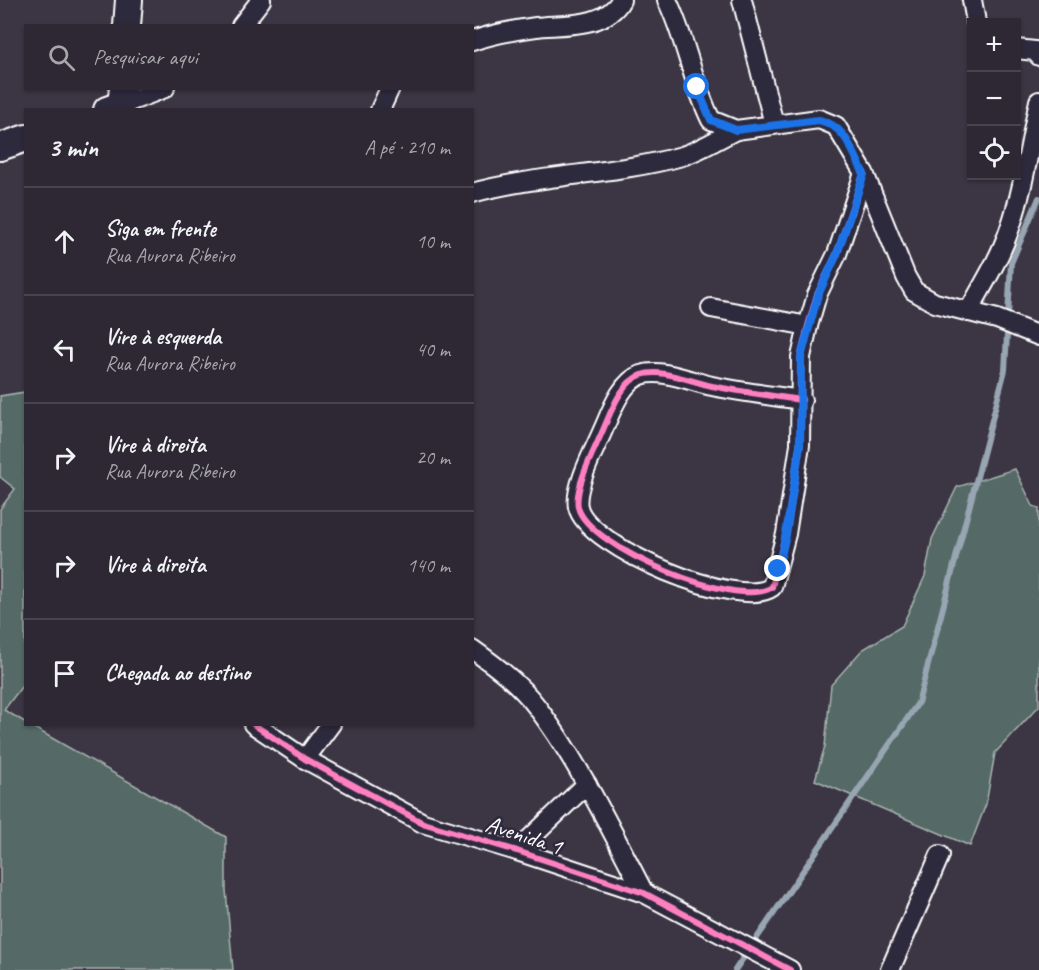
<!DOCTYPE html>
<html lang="pt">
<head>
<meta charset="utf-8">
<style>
  :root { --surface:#2d2833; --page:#39343f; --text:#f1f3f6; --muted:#a7a6ac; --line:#48444e }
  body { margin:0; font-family:Caveat,sans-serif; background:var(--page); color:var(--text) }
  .controls { position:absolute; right:18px; top:18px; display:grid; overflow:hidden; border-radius:0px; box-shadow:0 2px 4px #0004 }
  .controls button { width:54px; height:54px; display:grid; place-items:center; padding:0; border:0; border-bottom:2px solid var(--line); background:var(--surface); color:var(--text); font:30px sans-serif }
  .stop { position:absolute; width:18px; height:18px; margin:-14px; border:4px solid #1a73e8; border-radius:50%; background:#fff }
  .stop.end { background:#1a73e8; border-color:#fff; box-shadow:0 2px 6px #0008 }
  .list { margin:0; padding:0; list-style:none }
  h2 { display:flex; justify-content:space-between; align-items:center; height:78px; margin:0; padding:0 24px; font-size:26px }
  h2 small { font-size:20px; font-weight:400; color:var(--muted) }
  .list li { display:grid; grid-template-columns:39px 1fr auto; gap:18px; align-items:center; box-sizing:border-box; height:108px; padding:0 24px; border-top:2px solid var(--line) }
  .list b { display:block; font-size:22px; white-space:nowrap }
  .list p { margin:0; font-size:20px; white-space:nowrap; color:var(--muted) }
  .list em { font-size:20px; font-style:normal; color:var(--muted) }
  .icon { flex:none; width:33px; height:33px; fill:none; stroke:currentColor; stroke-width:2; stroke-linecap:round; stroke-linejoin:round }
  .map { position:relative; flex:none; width:1039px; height:970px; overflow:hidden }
  .search { position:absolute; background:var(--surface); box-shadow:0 2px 4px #0004; left:24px; top:24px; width:450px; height:66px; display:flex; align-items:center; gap:15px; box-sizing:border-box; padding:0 21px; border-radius:0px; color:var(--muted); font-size:22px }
  .panel { position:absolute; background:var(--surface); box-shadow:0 2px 4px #0004; left:24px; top:108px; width:450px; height:618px; border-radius:0px }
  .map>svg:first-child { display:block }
</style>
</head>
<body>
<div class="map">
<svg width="1039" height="970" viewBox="0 0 1039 970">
  <rect width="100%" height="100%" fill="#3c3544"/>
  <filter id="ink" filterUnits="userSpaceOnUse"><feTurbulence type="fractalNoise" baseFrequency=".0167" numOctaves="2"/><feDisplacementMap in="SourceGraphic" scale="12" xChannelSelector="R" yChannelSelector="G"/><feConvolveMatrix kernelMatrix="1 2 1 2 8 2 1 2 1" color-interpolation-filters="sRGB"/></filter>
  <g filter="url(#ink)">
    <g fill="#546b66" stroke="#aab5b2" stroke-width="1.5">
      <path d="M 25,392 L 25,682 L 4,710 L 25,722 L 26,724 L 29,725 L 226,837 L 226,890 L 233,970 L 0,970 L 0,509 L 15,489 L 0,477 L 0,396 Z"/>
      <path d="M 1015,469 L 1033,506 L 1039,508 L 1039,706 L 995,753 L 986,804 L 970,846 L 815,780 L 825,746 L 831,685 L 862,650 L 902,626 L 925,576 L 932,539 L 957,487 Z"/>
    </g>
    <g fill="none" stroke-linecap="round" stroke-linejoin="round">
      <path stroke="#98a5b2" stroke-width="6" d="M 735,970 L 918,703 L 1005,370 L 1011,263 L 1039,198"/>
      <g stroke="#fff" stroke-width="22">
        <g id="street">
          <path d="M 667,0 C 686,39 692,82 711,120 L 736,130 L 819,119 L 836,126 L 864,173 L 906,277 L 914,291 L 935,303 L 997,319 L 1039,336"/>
          <path d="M 742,0 L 774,124"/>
          <path d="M 972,0 L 976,22"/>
          <path d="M 241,26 L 261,0"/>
          <path d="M 472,41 C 492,34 515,30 536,27 C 563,24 606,28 621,0"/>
          <path d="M 1016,49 L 1035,51 L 1039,56"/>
          <path d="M 121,105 L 165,88"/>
          <path d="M 380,110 L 390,88"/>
          <path d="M 472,193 C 541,174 614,175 682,156 C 701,150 719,138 736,130"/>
          <path d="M 711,308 L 808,326"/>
          <path d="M 968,312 C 983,285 1000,258 1010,228 C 1024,187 1030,143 1039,101"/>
          <path d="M 802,400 C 772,396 742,392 712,386 C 691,382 663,368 641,375 C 621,382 611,412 603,430 C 595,449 574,487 578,507 C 587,547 739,611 772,587 L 786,534 L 800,445 L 801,357 L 808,326 L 817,295 L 837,254 L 864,173"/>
          <path d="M 472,649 C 496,666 520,684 537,707 C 580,764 611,830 644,893"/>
          <path d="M 253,724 L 305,759 L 423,823 L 517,851 L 644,893 L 790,970"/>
          <path d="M 305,759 L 331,724"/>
          <path d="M 517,851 L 587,784"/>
          <path d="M 890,970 L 940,855"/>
        </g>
      </g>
      <g stroke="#fff" stroke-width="30">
        <g id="secondary">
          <path d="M 127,26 L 129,0"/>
          <path d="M 107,110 L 121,105 L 123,88"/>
          <path d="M 0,147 L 26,138"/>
        </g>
      </g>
      <use href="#street" stroke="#2f2a3d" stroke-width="18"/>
      <use href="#secondary" stroke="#2f2a3d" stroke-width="26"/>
      <g stroke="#2f2a3d" stroke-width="10">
        <g id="cycleway">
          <path d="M 802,400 C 772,396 742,392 712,386 C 691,382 663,368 641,375 C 621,382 611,412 603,430 C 595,449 574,487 578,507 C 587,547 739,611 772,587 L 786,534 L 800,445 L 801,357 L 808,326 L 817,295 L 837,254 L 864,173"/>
          <path d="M 253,724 L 305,759 L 423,823 L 517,851 L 644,893 L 790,970"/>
        </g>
      </g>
      <use href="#cycleway" stroke="#ff80c0" stroke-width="6"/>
    </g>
  </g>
  <g fill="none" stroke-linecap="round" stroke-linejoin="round" filter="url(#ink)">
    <path stroke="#1a73e8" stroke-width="8" d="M 697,87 L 711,120 L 736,130 L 819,120 C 846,126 852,151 864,174 L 837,254 L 818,295 L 801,357 L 800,445 L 786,534 L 778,569"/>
  </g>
  <g text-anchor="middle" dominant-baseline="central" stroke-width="5" stroke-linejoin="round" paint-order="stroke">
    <g font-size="24" fill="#fff" stroke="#2f2a3d">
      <text transform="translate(524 835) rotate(18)">Avenida 1</text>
    </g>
  </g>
</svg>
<div class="controls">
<button>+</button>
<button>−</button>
<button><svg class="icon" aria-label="locate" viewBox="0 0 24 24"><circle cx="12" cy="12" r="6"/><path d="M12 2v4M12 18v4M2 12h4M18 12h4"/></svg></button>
</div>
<div class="stop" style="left:697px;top:87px"></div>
<div class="stop end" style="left:778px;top:569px"></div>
<div class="search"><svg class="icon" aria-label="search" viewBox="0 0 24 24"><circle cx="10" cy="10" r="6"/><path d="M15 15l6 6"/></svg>Pesquisar aqui</div>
<section class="panel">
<h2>3 min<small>A pé · 210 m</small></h2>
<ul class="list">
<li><svg class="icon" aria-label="ahead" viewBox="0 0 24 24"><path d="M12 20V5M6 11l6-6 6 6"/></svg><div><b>Siga em frente</b><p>Rua Aurora Ribeiro</p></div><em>10 m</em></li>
<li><svg class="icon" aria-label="left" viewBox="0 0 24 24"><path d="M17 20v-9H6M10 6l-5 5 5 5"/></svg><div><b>Vire à esquerda</b><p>Rua Aurora Ribeiro</p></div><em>40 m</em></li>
<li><svg class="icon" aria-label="right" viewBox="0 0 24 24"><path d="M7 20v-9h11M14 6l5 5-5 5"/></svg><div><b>Vire à direita</b><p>Rua Aurora Ribeiro</p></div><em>20 m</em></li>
<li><svg class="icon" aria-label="right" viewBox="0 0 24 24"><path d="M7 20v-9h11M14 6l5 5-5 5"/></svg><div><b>Vire à direita</b></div><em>140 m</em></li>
<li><svg class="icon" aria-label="arrive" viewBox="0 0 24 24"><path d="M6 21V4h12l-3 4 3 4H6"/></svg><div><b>Chegada ao destino</b></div></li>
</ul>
</section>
</div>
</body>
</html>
